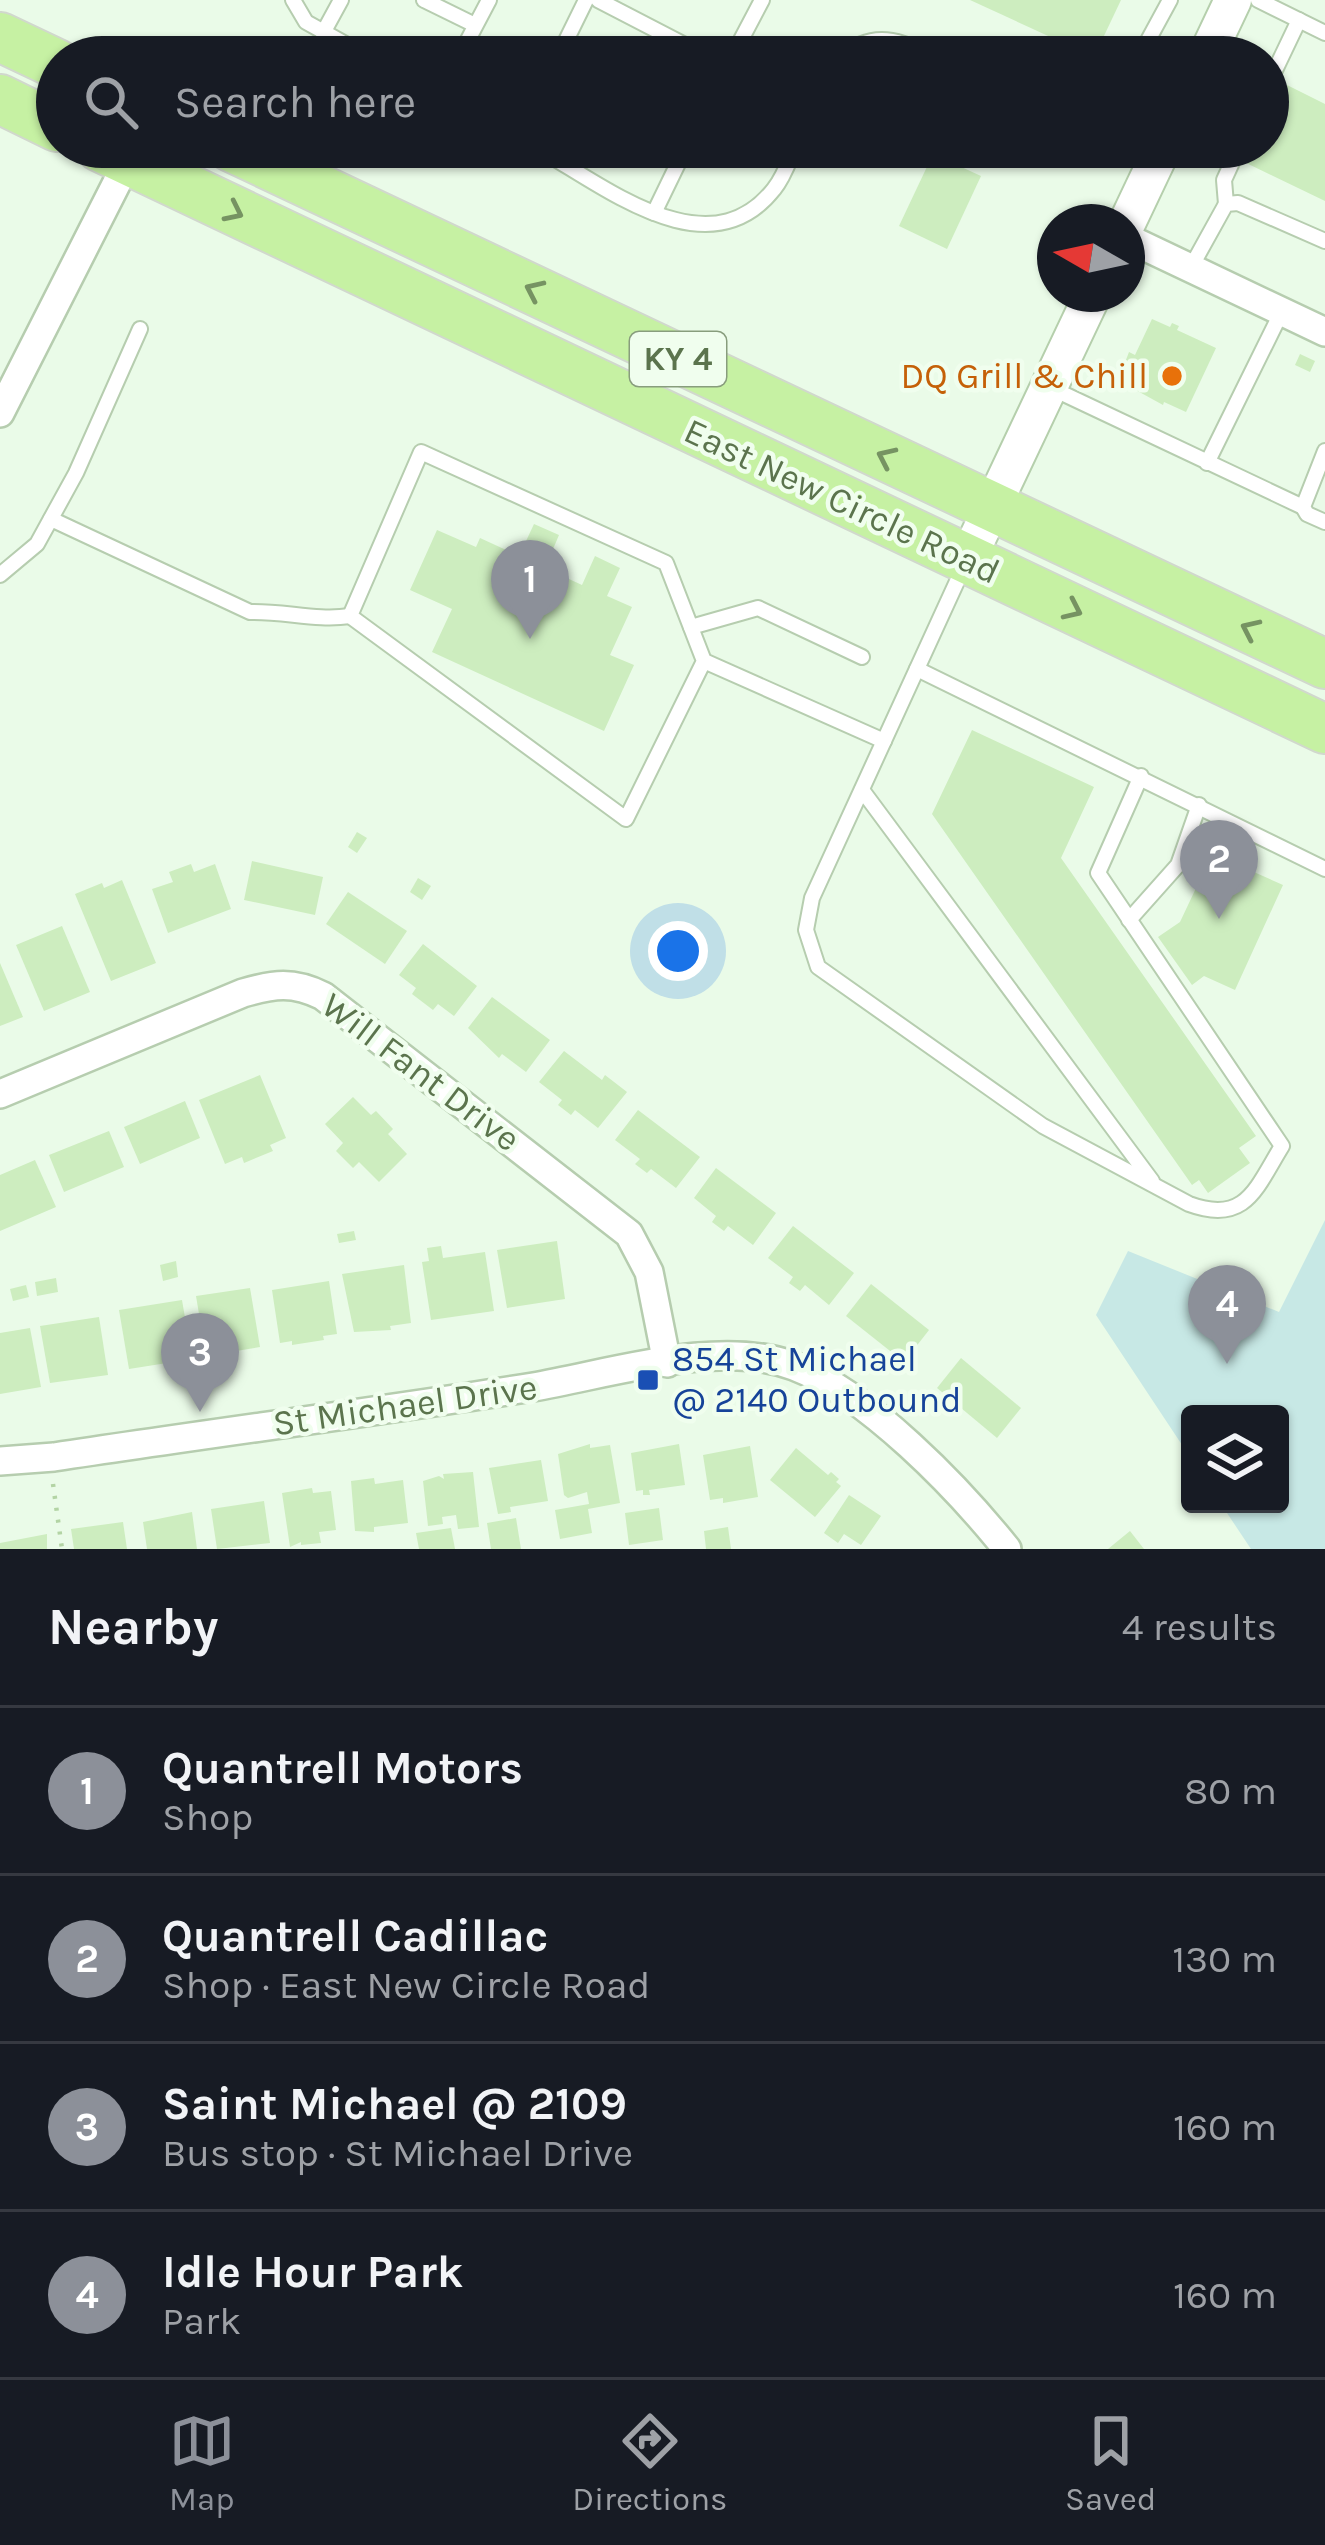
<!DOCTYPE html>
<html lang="en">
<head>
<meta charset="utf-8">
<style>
  :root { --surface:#171b24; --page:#20242c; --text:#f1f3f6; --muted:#9ea1a6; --line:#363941; --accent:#8c9099 }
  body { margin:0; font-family:Karla,sans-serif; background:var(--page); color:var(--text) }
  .controls { position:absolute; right:36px; bottom:36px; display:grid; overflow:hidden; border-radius:12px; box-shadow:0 3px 9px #0004 }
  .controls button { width:108px; height:108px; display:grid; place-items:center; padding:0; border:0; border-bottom:3px solid var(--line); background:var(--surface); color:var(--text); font:60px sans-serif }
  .compass { position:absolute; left:1037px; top:204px; width:108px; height:108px; border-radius:50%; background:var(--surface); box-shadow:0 3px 9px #0004; rotate:279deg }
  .you { position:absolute; left:678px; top:951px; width:42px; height:42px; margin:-30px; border:9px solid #fff; border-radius:50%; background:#1a73e8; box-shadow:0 0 0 18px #1a73e833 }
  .badge { display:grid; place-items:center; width:78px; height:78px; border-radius:50%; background:var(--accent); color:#fff; font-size:39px; font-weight:700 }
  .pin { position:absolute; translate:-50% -99px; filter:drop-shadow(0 3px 6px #0008) }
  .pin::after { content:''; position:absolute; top:63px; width:42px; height:36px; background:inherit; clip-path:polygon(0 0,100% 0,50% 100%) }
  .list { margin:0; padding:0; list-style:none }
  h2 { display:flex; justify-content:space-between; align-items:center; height:156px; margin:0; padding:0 48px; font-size:51px }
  h2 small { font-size:39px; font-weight:400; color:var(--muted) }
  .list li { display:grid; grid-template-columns:78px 1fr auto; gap:36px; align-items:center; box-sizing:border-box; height:168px; padding:0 48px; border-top:3px solid var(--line) }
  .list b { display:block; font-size:45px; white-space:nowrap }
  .list p { margin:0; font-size:39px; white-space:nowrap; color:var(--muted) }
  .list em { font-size:39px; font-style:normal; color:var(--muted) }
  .icon { flex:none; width:66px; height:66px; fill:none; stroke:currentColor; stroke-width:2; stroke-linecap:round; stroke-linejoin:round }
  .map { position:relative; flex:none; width:1325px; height:1549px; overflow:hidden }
  .search { position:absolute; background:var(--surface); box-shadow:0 3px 9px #0004; left:36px; right:36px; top:36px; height:132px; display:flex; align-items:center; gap:30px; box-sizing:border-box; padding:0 42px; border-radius:66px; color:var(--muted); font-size:45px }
  .sheet { height:828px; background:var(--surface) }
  nav { display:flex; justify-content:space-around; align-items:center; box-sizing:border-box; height:168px; border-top:3px solid var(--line); background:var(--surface); font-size:33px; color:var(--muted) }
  nav a { display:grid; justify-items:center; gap:6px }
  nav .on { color:var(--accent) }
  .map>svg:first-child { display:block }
</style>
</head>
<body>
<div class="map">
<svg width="1325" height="1549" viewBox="0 0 1325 1549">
  <rect width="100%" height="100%" fill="#eafbe8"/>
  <path fill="#c7e8e5" d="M 1325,1220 L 1325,1549 L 1251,1549 L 1221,1504 L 1280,1504 L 1280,1414 L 1190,1414 L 1190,1457 L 1096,1315 L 1128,1251 L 1279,1312 Z"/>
  <g fill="#cdedbf">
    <path d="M 970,0 L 1121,0 L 1094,57 Z"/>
    <path d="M 1279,81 L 1325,104 L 1325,201 L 1240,160 L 1246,147 L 1268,147 L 1268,102 Z"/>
    <path d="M 933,154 L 981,176 L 947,249 L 899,226 Z"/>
    <path d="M 1152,319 L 1170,327 L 1172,323 L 1179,326 L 1177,330 L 1216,348 L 1186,412 L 1164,402 L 1163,405 L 1123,383 L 1130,368 L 1124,365 L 1129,352 L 1135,355 Z"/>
    <path d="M 1300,354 L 1315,361 L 1310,372 L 1295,365 Z"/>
    <path d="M 534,524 L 559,535 L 545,568 L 582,585 L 595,556 L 620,568 L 607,596 L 632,607 L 610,655 L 634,665 L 604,731 L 432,652 L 452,609 L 410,590 L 437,530 L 476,547 L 480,538 L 519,556 Z"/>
    <path d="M 972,730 L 1094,787 L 1061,858 L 1256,1136 L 1239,1148 L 1250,1163 L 1208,1193 L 1199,1180 L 1192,1185 L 932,814 Z"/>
    <path d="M 357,832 L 367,838 L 357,853 L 348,847 Z"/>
    <path d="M 252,861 L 323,877 L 315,915 L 244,900 Z"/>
    <path d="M 1229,861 L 1283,885 L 1235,990 L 1204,976 L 1192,985 L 1158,937 L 1180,922 L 1205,869 Z"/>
    <path d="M 191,864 L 194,872 L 215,864 L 231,909 L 168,933 L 152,889 L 173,882 L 169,872 Z"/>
    <path d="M 418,878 L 431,886 L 422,900 L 410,892 Z"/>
    <path d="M 122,880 L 156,963 L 111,981 L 75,894 L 102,883 L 104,888 Z"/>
    <path d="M 348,892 L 407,931 L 385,964 L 326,924 Z"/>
    <path d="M 62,926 L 90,992 L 44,1011 L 16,945 Z"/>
    <path d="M 423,944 L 477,986 L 454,1016 L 438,1004 L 433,1010 L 412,994 L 416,988 L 399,975 Z"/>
    <path d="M 0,963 L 23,1017 L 0,1026 Z"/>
    <path d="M 492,997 L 550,1040 L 526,1072 L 502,1054 L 499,1058 L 468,1028 Z"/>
    <path d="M 564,1051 L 602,1080 L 605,1075 L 627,1092 L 598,1128 L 575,1110 L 571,1115 L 558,1105 L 562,1100 L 539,1082 Z"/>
    <path d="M 260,1075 L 286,1138 L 270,1145 L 273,1151 L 244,1163 L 242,1157 L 225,1164 L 199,1100 Z"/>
    <path d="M 353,1097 L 371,1115 L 376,1111 L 393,1129 L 388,1134 L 407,1154 L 379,1182 L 359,1162 L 353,1168 L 336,1151 L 343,1143 L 325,1124 Z"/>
    <path d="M 185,1101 L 200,1138 L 140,1164 L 124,1127 Z"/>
    <path d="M 638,1110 L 700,1157 L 676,1188 L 651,1169 L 647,1173 L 635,1164 L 640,1159 L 615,1140 Z"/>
    <path d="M 109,1131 L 124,1167 L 64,1192 L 49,1155 Z"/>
    <path d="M 35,1160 L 56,1207 L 0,1231 L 0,1175 Z"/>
    <path d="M 716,1168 L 776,1213 L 753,1245 L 728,1226 L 724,1231 L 712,1222 L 716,1216 L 694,1198 Z"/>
    <path d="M 793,1226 L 854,1273 L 829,1305 L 805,1285 L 800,1291 L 789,1283 L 793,1277 L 768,1258 Z"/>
    <path d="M 354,1231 L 356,1240 L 339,1243 L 337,1234 Z"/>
    <path d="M 557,1241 L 565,1299 L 507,1308 L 497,1250 Z"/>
    <path d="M 441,1246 L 443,1258 L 485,1252 L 494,1311 L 431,1320 L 422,1262 L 429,1261 L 427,1248 Z"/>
    <path d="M 176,1261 L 178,1277 L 163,1281 L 160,1265 Z"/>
    <path d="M 404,1265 L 411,1323 L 390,1326 L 391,1330 L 354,1332 L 342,1274 Z"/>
    <path d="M 56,1278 L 58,1292 L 37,1296 L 35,1282 Z"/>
    <path d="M 329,1281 L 337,1334 L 323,1336 L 324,1340 L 292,1345 L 292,1341 L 280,1343 L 272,1290 Z"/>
    <path d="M 871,1284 L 929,1330 L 904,1362 L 846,1316 Z"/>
    <path d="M 26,1285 L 29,1297 L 13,1301 L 10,1289 Z"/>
    <path d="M 250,1288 L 260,1347 L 206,1356 L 196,1296 Z"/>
    <path d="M 182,1300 L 192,1359 L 129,1369 L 119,1310 Z"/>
    <path d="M 99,1317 L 108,1375 L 50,1383 L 40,1326 Z"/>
    <path d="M 30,1328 L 41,1387 L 0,1394 L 0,1333 Z"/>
    <path d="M 961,1358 L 1021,1408 L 997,1438 L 937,1388 Z"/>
    <path d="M 590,1444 L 590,1448 L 610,1445 L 620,1503 L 588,1509 L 592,1533 L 560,1539 L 555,1510 L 589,1504 L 587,1492 L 568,1498 L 564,1495 L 558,1454 Z"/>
    <path d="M 679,1444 L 685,1485 L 649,1490 L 650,1495 L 643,1495 L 643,1490 L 636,1491 L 631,1453 Z"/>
    <path d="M 750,1446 L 758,1497 L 723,1503 L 723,1498 L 710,1500 L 703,1455 Z"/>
    <path d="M 796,1448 L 828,1475 L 831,1472 L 839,1479 L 836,1482 L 841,1486 L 815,1517 L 770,1480 Z"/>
    <path d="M 541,1460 L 548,1501 L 510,1507 L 511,1512 L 498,1514 L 489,1468 Z"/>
    <path d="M 473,1472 L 479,1527 L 458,1529 L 456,1515 L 442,1517 L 443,1524 L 428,1526 L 423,1481 L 439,1476 L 444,1479 L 443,1474 Z"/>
    <path d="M 374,1478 L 375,1484 L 403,1480 L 408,1523 L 374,1527 L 374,1532 L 355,1531 L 351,1481 Z"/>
    <path d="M 312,1488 L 313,1493 L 331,1491 L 336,1530 L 319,1532 L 321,1543 L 301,1545 L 301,1542 L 290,1547 L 282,1493 Z"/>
    <path d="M 849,1495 L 881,1516 L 861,1545 L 844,1534 L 838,1543 L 824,1533 Z"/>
    <path d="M 264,1501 L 270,1543 L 217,1549 L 211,1509 Z"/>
    <path d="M 659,1508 L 663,1540 L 629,1545 L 625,1513 Z"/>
    <path d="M 192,1512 L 197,1549 L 147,1549 L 143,1522 Z"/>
    <path d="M 516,1518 L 521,1549 L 491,1549 L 487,1523 Z"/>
    <path d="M 123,1522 L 127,1549 L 74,1549 L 71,1529 Z"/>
    <path d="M 728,1527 L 731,1549 L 706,1549 L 704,1531 Z"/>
    <path d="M 451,1528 L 455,1549 L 419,1549 L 416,1533 Z"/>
    <path d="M 1130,1531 L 1144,1549 L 1108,1549 Z"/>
    <path d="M 47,1534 L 47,1549 L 0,1549 L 0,1543 Z"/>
  </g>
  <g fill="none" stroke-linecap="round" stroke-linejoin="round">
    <g stroke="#b6cdaf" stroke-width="18">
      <g id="lane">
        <path d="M 293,0 L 306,22 L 369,57"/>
        <path d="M 424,0 L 475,25"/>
        <path d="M 598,0 L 708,57"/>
        <path d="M 1258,0 L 1325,33"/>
        <path d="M 323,33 L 341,0"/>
        <path d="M 459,57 L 489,0"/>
        <path d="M 558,57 L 586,0"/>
        <path d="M 732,57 L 762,0"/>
        <path d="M 841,57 C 873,29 900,40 934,57"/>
        <path d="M 1139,57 L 1170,0"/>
        <path d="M 1268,85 L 1299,20"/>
        <path d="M 535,147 C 602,184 708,273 774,189 C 784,177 789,161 795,147"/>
        <path d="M 1122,147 L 1151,161"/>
        <path d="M 1226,204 L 1224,180 L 1239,147"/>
        <path d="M 654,213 L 686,147"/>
        <path d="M 1190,269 L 1226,204 L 1238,203 L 1325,241"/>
        <path d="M 1049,387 L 1303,507"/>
        <path d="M 1325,451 L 1303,507 L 1307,514 L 1325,522"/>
        <path d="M 1207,463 L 1282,311"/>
        <path d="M 51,519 L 250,612 C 285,611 316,621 350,616"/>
        <path d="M 965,564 L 812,898 L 806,930 L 818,967 L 1043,1126 L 1189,1204 C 1246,1225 1256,1188 1282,1146 L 1098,873 L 1141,776"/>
        <path d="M 0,575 L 37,544 L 76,473 L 140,329"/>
        <path d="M 691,627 L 758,608 L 862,657"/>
        <path d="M 704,661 L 626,819 L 350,616 L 421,452 L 666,563 L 704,661 L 884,741"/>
        <path d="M 917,669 L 1325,869"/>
        <path d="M 862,790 L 1152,1181"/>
        <path d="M 1129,920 L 1178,865 L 1199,805"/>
      </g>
    </g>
    <g stroke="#b6cdaf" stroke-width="32">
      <g id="street">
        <path d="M 1127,238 L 1325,332"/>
        <path d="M 0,413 L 134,149"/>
        <path d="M 0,1094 L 243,993 C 274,984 293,981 323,996 L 629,1234 L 649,1272 L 667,1363"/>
        <path d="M 0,1461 L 54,1457 C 213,1433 374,1412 533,1387 C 610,1374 719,1338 794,1366 C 868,1394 958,1488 1007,1549"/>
      </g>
    </g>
    <g stroke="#b5cfac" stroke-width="40">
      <g id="secondary">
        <path d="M 1206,57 L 1233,0"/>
        <path d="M 1127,223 L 1163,147"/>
        <path d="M 967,560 L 1093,294"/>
      </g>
    </g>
    <g stroke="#d1d8cd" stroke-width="52">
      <g id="highway">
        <path d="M 0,37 L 57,64"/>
        <path d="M 0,99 L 57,127"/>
        <path d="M 100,147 L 1325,729"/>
        <path d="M 231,147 L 1325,664"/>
      </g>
    </g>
    <path stroke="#b3d4a4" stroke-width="4.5" stroke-dasharray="3 9" stroke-linecap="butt" d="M 53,1484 L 62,1549"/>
    <use href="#lane" stroke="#fff" stroke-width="14"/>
    <use href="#street" stroke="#fff" stroke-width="27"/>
    <use href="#secondary" stroke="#fff" stroke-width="36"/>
    <use href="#highway" stroke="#c6f1a3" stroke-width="48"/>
  </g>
  <defs><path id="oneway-chevron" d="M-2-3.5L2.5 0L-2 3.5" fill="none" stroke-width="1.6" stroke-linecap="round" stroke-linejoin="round" transform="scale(3)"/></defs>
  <g stroke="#769362">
    <use href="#oneway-chevron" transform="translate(234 212) rotate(26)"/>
    <use href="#oneway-chevron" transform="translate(534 290) rotate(-155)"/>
    <use href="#oneway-chevron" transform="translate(886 457) rotate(-155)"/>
    <use href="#oneway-chevron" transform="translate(1073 610) rotate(25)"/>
    <use href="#oneway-chevron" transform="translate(1250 629) rotate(-155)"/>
  </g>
  <circle fill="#e8710a" stroke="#f0feee" stroke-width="4.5" cx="1172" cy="376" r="12"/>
  <rect fill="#1a4fb4" stroke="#f0feee" stroke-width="4.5" x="636" y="1368" width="24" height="24" rx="6"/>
  <g text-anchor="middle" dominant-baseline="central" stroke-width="9" stroke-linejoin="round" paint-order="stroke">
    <rect fill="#f0feee" stroke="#889d7d" stroke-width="3" x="630" y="332" width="96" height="54" rx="9"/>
    <g font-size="33" font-weight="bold" fill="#5b744d">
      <text x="678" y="359">KY 4</text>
    </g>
    <g font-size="36" fill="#c56008" stroke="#f0feee" text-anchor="end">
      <text x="1148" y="376">DQ Grill &amp; Chill</text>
    </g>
    <g font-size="36" fill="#5b744d" stroke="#f0feee">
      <text transform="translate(842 501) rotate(25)">East New Circle Road</text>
      <text transform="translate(421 1072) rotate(37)">Will Fant Drive</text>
      <text transform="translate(405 1405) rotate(-8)">St Michael Drive</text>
    </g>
    <g font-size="36" fill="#164399" stroke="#f0feee" text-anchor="start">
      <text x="672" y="1359">854 St Michael<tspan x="672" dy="41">@ 2140 Outbound</tspan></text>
    </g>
  </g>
</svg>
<div class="controls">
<button><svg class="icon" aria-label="layers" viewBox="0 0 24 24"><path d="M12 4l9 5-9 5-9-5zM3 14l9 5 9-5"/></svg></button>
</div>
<svg class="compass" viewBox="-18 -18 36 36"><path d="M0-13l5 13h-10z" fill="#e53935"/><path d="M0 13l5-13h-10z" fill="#9ea1a6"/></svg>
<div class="you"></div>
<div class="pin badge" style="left:530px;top:639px">1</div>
<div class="pin badge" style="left:1219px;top:919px">2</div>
<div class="pin badge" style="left:200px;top:1412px">3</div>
<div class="pin badge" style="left:1227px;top:1364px">4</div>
<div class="search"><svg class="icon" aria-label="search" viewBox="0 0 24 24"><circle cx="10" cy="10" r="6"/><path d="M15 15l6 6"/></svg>Search here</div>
</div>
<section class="sheet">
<h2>Nearby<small>4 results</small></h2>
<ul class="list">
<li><span class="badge">1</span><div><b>Quantrell Motors</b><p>Shop</p></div><em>80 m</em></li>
<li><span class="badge">2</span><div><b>Quantrell Cadillac</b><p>Shop · East New Circle Road</p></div><em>130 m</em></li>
<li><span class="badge">3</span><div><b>Saint Michael @ 2109</b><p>Bus stop · St Michael Drive</p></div><em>160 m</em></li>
<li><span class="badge">4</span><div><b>Idle Hour Park</b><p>Park</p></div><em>160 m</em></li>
</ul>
</section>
<nav>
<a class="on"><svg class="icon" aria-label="map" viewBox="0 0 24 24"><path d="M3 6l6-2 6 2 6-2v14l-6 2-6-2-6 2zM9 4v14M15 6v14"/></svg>Map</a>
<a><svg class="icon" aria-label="directions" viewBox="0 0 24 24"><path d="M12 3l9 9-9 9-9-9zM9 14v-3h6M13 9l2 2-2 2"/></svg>Directions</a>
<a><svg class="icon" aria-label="saved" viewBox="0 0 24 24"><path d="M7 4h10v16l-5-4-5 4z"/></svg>Saved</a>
</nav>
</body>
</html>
